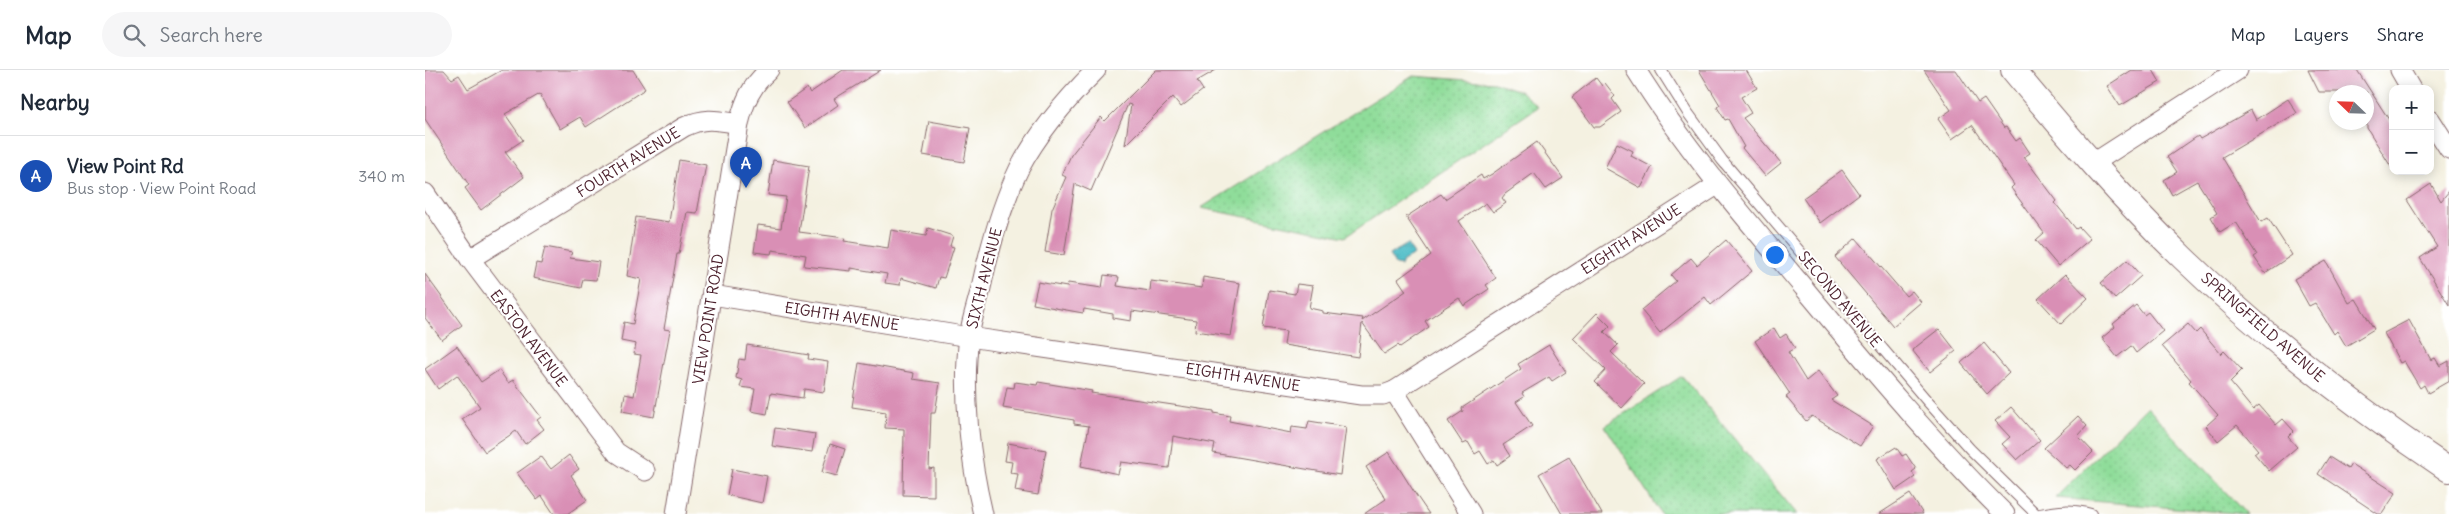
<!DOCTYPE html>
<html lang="en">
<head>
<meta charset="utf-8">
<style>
  :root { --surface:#fff; --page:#f6f6f7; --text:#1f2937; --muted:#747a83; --line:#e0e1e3; --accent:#7c3aed }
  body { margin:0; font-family:Delius,sans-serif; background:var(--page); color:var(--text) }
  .controls { position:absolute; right:15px; top:15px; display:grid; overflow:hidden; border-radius:10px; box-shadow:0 2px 12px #0003 }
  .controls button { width:45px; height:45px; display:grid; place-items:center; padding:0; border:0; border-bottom:1px solid var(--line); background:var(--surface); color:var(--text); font:25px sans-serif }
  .compass { position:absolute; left:1904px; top:15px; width:45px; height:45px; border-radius:50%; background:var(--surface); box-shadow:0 2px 12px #0003; rotate:293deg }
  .you { position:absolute; left:1349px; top:184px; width:18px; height:18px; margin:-12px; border:4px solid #fff; border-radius:50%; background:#1a73e8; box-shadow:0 0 0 8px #1a73e833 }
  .badge { display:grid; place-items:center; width:32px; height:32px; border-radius:50%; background:var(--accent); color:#fff; font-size:16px; font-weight:700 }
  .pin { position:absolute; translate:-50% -41px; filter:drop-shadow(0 1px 2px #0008) }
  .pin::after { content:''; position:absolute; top:26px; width:18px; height:15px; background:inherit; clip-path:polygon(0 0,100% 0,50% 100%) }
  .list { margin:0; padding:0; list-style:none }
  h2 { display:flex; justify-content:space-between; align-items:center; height:65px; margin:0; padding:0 20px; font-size:21px }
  h2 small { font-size:16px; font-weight:400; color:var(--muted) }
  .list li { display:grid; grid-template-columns:32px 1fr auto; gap:15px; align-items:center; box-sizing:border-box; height:80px; padding:0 20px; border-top:1px solid var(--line) }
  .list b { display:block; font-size:19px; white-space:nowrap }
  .list p { margin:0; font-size:16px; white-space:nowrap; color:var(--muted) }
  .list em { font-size:16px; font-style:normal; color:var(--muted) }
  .icon { flex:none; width:28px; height:28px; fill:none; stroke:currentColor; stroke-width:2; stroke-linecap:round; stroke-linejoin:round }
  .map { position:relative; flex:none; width:2024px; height:444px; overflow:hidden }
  header { display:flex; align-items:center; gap:30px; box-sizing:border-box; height:70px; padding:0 25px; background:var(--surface); border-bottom:1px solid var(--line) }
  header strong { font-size:24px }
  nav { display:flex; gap:28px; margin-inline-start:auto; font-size:18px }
  .search { width:350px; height:45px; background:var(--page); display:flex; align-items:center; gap:12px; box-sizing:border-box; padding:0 18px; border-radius:28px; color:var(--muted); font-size:19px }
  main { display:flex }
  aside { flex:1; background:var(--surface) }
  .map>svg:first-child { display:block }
</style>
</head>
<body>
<header>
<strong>Map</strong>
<div class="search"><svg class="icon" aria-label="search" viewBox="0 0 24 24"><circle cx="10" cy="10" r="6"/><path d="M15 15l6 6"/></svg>Search here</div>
<nav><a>Map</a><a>Layers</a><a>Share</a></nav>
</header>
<main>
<aside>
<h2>Nearby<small></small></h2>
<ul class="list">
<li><span class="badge" style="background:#1a4fb4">A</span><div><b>View Point Rd</b><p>Bus stop · View Point Road</p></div><em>340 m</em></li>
</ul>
</aside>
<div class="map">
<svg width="2024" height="444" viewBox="0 0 2024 444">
  <defs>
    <pattern id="park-dots" width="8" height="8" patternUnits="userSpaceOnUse" patternTransform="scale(1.25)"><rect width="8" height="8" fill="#8fdd9a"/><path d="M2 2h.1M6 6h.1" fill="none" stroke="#7dbd85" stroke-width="1.8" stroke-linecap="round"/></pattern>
    <pattern id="water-ripples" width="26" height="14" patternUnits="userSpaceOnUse" patternTransform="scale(1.25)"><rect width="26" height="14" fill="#4fbdc7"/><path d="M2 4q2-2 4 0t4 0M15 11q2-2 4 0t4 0" fill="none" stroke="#4499a2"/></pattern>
  </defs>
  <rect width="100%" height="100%" fill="#fff"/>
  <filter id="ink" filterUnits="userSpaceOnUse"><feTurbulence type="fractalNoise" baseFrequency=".02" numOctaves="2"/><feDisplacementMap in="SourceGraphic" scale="10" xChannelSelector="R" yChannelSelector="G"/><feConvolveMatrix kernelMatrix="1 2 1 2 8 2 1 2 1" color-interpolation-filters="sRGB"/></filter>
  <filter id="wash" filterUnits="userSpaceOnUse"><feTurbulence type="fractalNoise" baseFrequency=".0096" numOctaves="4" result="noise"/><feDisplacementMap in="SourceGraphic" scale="20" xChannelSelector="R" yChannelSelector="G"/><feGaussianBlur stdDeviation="1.12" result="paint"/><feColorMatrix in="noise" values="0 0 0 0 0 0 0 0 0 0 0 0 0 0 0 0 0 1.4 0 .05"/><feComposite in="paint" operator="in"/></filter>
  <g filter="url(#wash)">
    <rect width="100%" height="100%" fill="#f4f1e1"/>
    <g fill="url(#park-dots)" stroke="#6c7e62">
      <path d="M 988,6 L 1069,12 L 1095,21 L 1113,37 L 920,167 L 776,138 Z"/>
      <path d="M 1257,306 L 1372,444 L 1236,444 L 1180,356 Z"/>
      <path d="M 1722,337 L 1821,444 L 1630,428 Z"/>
    </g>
    <path fill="url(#water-ripples)" stroke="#4c6e79" d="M 983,174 L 989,185 L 978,191 L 976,196 L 970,195 L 964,185 Z"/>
    <g id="blocks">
      <g fill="#d98fb5">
        <path d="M 0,0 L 19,0 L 27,9 L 34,5 L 43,19 L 77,0 L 208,0 L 220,19 L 161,57 L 155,47 L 135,59 L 115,24 L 80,44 L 98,70 L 80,82 L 99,107 L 56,140 L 40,118 L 44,115 L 0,49 Z"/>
        <path d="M 418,0 L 456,0 L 409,29 L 413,35 L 380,58 L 362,32 L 382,18 L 385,23 Z"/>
        <path d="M 731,0 L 791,0 L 772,11 L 778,20 L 756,37 L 748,27 L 700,75 L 706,35 L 703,34 L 666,121 L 650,114 L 639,185 L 620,182 L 627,139 L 641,107 L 637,105 L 646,85 L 676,47 L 680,51 Z"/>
        <path d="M 1274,0 L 1321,0 L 1332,18 L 1316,27 L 1326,43 L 1318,48 L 1356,93 L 1340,106 L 1317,78 L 1319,77 L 1303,49 L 1300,50 L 1292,37 L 1295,35 Z"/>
        <path d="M 1499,0 L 1531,0 L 1553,33 L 1559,29 L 1579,58 L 1581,57 L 1591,71 L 1595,68 L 1605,83 L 1599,87 L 1632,131 L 1630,133 L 1651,159 L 1654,157 L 1665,169 L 1633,196 L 1611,170 L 1619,163 L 1586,118 L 1589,115 L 1547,55 L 1527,69 L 1513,49 L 1526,40 Z"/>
        <path d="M 1707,0 L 1728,0 L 1735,12 L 1695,36 L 1682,16 Z"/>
        <path d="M 1883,0 L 1932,0 L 1968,56 L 1968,100 L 1942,58 L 1942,22 L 1894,22 Z"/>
        <path d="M 1171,8 L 1177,16 L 1180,13 L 1190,26 L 1187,29 L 1196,42 L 1175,57 L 1169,57 L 1147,27 Z"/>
        <path d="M 1863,29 L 1872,43 L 1797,87 L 1836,152 L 1843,148 L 1867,185 L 1840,203 L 1829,187 L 1832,185 L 1811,152 L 1795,162 L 1786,147 L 1792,143 L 1772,111 L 1747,125 L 1739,110 L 1752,102 L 1742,87 L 1773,66 L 1775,69 L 1826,40 L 1831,50 Z"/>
        <path d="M 504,51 L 545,58 L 539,92 L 498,85 Z"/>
        <path d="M 1112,72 L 1138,108 L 1121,119 L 1109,103 L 1080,124 L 1077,128 L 1081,133 L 1068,142 L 1061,133 L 1034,151 L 1071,208 L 1061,215 L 1064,219 L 1039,236 L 1034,228 L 1000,251 L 1004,257 L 975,277 L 973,275 L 959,284 L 937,253 L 933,287 L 859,275 L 861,261 L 838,258 L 844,220 L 870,224 L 872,214 L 888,216 L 884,238 L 898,241 L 898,243 L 938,248 L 937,251 L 981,221 L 973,209 L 1006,185 L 981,147 L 1016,124 L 1020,129 L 1056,105 L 1058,109 L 1067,104 Z"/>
        <path d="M 1192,73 L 1208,81 L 1206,86 L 1227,97 L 1216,118 L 1180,98 Z"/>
        <path d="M 254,90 L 281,95 L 272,143 L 262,142 L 254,184 L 252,184 L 239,259 L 245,260 L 229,347 L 197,341 L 200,324 L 209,326 L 216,285 L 209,284 L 211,274 L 196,271 L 199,252 L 208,254 L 216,209 L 202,206 L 211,147 L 244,152 Z"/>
        <path d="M 348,90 L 384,96 L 374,162 L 420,168 L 419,171 L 463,178 L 466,160 L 501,166 L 503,158 L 528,166 L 525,176 L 529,177 L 519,208 L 514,207 L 511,218 L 476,208 L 475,215 L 460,213 L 462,204 L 426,198 L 426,201 L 379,196 L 381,185 L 347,180 L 346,184 L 329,182 L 333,155 L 356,158 L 361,127 L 343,125 Z"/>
        <path d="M 1417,100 L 1434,124 L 1395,153 L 1378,128 Z"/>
        <path d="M 2006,114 L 2016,131 L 2024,121 L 2024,235 L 1995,188 L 2012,177 L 1982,130 Z"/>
        <path d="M 1431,168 L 1481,226 L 1487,221 L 1496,232 L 1468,256 L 1410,187 Z"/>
        <path d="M 1301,170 L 1327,201 L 1286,235 L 1280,227 L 1235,263 L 1216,240 L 1251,211 L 1246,205 L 1266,188 L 1272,195 Z"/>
        <path d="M 120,177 L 147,182 L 145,188 L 174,192 L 171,210 L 158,209 L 156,218 L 108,208 L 111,193 L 116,194 Z"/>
        <path d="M 1702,190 L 1716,206 L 1690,229 L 1676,213 Z"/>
        <path d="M 1901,191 L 1924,233 L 1931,229 L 1949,259 L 1921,276 L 1912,261 L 1909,264 L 1890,233 L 1884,236 L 1869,209 Z"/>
        <path d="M 0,204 L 37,255 L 17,270 L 0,248 Z"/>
        <path d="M 1640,204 L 1663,228 L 1636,254 L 1613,229 Z"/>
        <path d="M 679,205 L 694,207 L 692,216 L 725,221 L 726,211 L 777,218 L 778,207 L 815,213 L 806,266 L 770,261 L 771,250 L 707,241 L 706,251 L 688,248 L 688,244 L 659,239 L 658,243 L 608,234 L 613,212 L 642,217 L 643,213 L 677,218 Z"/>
        <path d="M 1711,235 L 1719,245 L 1723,242 L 1738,261 L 1711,283 L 1706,276 L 1692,287 L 1677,268 L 1690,257 L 1688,254 Z"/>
        <path d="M 1172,243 L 1185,256 L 1179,262 L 1193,275 L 1186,282 L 1219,314 L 1197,338 L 1170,312 L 1181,300 L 1148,268 Z"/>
        <path d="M 1984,250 L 2006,290 L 2010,288 L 2015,296 L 2024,291 L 2024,311 L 2003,323 L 1999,315 L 1995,318 L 1979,291 L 1975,293 L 1959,263 Z"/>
        <path d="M 1763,254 L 1771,263 L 1775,259 L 1796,284 L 1799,281 L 1817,300 L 1805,312 L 1828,340 L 1834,335 L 1851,355 L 1858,349 L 1869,361 L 1863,367 L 1872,377 L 1844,401 L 1829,383 L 1833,380 L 1812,355 L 1793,371 L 1781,356 L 1793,345 L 1764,312 L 1766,310 L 1737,276 Z"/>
        <path d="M 1349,258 L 1355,268 L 1361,264 L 1370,278 L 1363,282 L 1381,311 L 1393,301 L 1412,326 L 1406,330 L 1448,356 L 1435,376 L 1387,346 L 1381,351 L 1361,327 L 1365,324 L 1330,271 Z"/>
        <path d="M 1514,259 L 1531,281 L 1505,302 L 1487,280 Z"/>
        <path d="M 1559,273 L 1584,303 L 1562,324 L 1536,293 Z"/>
        <path d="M 322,275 L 384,285 L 383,289 L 403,292 L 399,322 L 379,319 L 378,328 L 346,323 L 342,344 L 326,341 L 330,319 L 315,317 L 317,310 L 311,308 L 314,289 L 320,290 Z"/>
        <path d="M 1124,275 L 1141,302 L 1127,311 L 1124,307 L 1097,323 L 1099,327 L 1091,332 L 1107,356 L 1078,375 L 1085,386 L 1072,395 L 1069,390 L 1063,394 L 1055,381 L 1050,384 L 1043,372 L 1038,374 L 1023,351 L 1038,341 L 1037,338 L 1096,299 L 1093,294 Z"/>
        <path d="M 32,276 L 56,312 L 74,300 L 83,313 L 88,310 L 116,347 L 112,350 L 119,359 L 100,374 L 91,361 L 60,382 L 37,349 L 55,337 L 32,305 L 13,319 L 0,299 Z"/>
        <path d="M 434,293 L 489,303 L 488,309 L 515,313 L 510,343 L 506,343 L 504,399 L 509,398 L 509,426 L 478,425 L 479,359 L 460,358 L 461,342 L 427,337 Z"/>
        <path d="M 590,312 L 612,315 L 613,312 L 667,321 L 666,323 L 789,341 L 789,343 L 805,346 L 804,351 L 866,363 L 867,357 L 882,359 L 884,351 L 921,357 L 915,405 L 788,383 L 790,374 L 748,366 L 744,398 L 696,392 L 693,404 L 656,396 L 664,356 L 649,354 L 649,350 L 578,338 L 582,317 L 589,318 Z"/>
        <path d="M 1586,337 L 1615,370 L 1592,390 L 1577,374 L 1585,367 L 1570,351 Z"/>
        <path d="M 1653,346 L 1662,356 L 1653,366 L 1668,382 L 1650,400 L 1645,395 L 1641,398 L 1619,378 Z"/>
        <path d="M 350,358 L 390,364 L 387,382 L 347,376 Z"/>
        <path d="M 583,373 L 621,380 L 613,425 L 590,421 L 593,404 L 585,403 L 587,392 L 580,391 Z"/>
        <path d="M 405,374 L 420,379 L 412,406 L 397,402 Z"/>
        <path d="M 1471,377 L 1477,386 L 1481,384 L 1491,399 L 1487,402 L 1490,407 L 1471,420 L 1452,389 Z"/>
        <path d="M 964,382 L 991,425 L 1004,444 L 939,444 L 961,429 L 941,397 Z"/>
        <path d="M 144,385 L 154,399 L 146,405 L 162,430 L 142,444 L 129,444 L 117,426 L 112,430 L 92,403 L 116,386 L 126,399 Z"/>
        <path d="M 1144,387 L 1177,444 L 1137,444 L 1114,404 Z"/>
        <path d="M 1904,387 L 1923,399 L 1926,394 L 1971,423 L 1957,444 L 1953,444 L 1893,404 Z"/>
        <path d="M 307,399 L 342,406 L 337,433 L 302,425 Z"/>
        <path d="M 1485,424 L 1498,444 L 1454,444 Z"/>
      </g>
    </g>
  </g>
  <g filter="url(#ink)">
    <use href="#blocks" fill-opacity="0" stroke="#86686b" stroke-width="1"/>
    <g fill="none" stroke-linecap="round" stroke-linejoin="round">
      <g stroke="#86686b" stroke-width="12">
        <g id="service">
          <path d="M 1236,0 L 1263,43 L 1297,90 L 1503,332 L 1545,379 L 1611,444"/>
          <path d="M 1615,444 C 1634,440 1647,439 1666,444"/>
        </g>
      </g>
      <g stroke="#86686b" stroke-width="21">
        <g id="minor">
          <path d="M 1211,0 C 1260,78 1320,148 1379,218 C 1444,296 1508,373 1580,444"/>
          <path d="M 1975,0 L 1986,19"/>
          <path d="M 2005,49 L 2024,79"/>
          <path d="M 1667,94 L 1813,0"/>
          <path d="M 0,123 L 45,189 L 191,382 L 220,401"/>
          <path d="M 45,189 L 259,57 C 280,47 291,50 314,54 C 319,32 326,16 344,0"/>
          <path d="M 287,225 L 544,267 L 936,325 L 958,325 L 969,321 L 1292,115"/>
          <path d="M 969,321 L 1046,444"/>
          <path d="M 251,444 L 314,54"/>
          <path d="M 558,444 C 545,390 537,322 544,267 C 546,252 551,237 555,222 C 564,180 575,138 594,99 C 613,63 642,29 671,0"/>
        </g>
      </g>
      <g stroke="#86686b" stroke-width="26">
        <path id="tertiary" d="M 1588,0 C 1642,65 1697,129 1758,188 C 1840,267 1930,337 2024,400"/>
      </g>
      <use href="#service" stroke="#fff" stroke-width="10"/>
      <use href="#minor" stroke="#fff" stroke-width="19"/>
      <use href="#tertiary" stroke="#fff" stroke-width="24"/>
    </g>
  </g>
  <g text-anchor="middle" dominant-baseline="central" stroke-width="4" stroke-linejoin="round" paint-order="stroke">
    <g font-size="15" fill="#4a1f2b" stroke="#fff">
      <text transform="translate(203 92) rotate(-32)">FOURTH AVENUE</text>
      <text transform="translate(1206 169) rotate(-33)">EIGHTH AVENUE</text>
      <text transform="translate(559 208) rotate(-76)">SIXTH AVENUE</text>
      <text transform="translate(1415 229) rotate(50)">SECOND AVENUE</text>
      <text transform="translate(417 246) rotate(9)">EIGHTH AVENUE</text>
      <text transform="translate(283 249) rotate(-81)">VIEW POINT ROAD</text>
      <text transform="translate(1838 257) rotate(41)">SPRINGFIELD AVENUE</text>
      <text transform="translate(104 268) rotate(53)">EASTON AVENUE</text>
      <text transform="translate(818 307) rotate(9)">EIGHTH AVENUE</text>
    </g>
  </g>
</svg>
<div class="controls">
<button>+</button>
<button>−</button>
</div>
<svg class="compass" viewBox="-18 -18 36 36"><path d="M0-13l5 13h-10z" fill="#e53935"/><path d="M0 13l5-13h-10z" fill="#747a83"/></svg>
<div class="you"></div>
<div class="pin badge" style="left:321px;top:118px;background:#1a4fb4">A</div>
</div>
</main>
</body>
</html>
